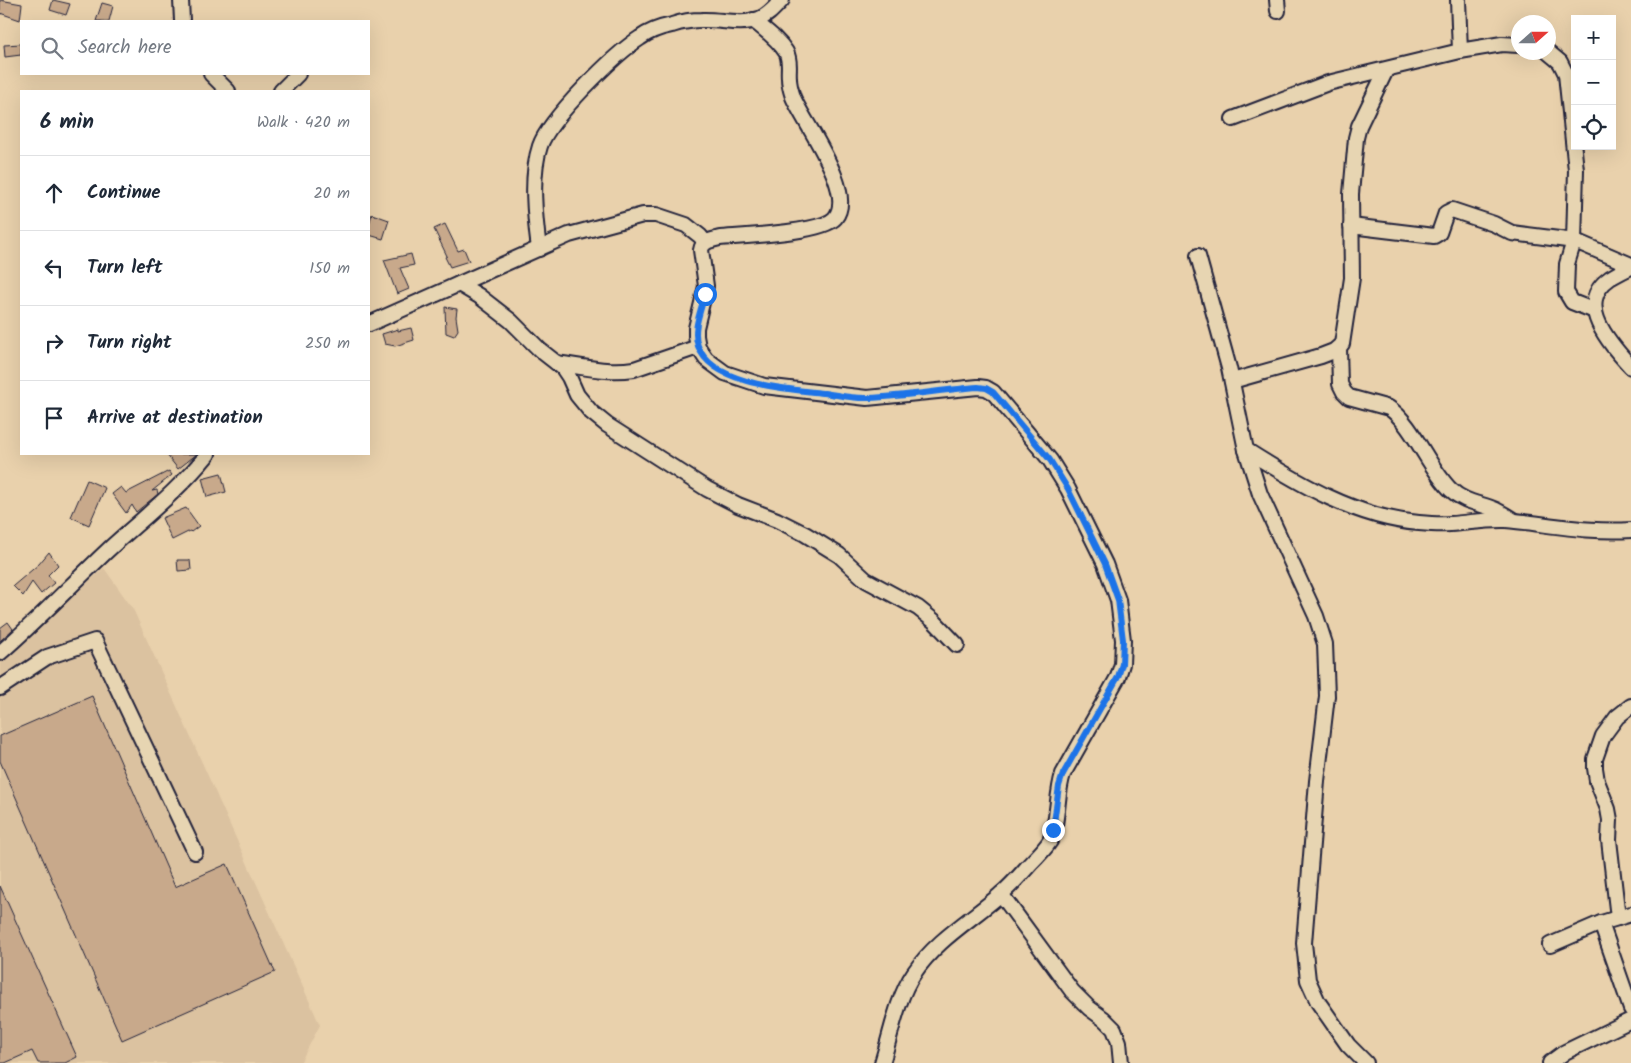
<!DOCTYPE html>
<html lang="en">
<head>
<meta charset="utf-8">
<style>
  :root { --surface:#fff; --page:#f2f2f3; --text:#1f2937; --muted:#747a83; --line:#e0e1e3 }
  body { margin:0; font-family:Kalam,sans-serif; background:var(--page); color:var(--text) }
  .controls { position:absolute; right:15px; top:15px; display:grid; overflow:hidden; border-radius:0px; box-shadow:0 5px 20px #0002 }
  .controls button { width:45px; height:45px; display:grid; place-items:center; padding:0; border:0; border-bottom:1px solid var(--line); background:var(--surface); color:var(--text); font:25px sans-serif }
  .compass { position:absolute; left:1511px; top:15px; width:45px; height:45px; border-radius:50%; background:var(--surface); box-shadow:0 5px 20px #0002; rotate:69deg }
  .stop { position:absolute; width:15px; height:15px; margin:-11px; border:4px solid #1a73e8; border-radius:50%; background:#fff }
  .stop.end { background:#1a73e8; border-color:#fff; box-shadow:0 1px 5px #0008 }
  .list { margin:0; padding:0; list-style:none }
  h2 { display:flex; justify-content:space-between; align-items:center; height:65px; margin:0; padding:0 20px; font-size:21px }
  h2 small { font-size:16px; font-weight:400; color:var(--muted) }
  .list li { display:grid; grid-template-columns:32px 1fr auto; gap:15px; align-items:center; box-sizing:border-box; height:75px; padding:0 20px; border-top:1px solid var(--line) }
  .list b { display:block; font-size:19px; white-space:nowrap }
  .list em { font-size:16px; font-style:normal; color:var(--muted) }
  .icon { flex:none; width:28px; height:28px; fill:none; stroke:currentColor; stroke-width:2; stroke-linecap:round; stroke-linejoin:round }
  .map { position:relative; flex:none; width:1631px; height:1063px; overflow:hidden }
  .search { position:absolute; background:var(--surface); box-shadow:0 5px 20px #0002; left:20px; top:20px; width:350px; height:55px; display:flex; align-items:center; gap:12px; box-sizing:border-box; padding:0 18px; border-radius:0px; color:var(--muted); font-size:19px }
  .panel { position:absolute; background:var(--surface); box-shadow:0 5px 20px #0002; left:20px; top:90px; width:350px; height:365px; border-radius:0px }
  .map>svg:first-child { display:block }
</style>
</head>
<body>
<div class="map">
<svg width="1631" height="1063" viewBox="0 0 1631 1063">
  <rect width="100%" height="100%" fill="#e9d1ac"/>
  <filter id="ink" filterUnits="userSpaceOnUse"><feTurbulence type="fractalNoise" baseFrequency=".02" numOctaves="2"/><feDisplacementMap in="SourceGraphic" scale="10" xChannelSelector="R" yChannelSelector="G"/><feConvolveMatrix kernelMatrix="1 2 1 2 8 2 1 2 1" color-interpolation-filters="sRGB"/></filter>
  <g filter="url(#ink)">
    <path fill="#dbc2a0" d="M 104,568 L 133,609 L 320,1025 L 300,1063 L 0,1063 L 0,662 Z"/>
    <g fill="#c8a98b" stroke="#22223b">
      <path d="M 0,0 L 22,4 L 20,20 L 0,13 Z"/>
      <path d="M 53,0 L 70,4 L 66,15 L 50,10 Z"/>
      <path d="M 102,3 L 113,6 L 109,21 L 96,21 Z"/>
      <path d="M 21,44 L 21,55 L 5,57 L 4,45 Z"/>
      <path d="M 372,214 L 389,220 L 383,239 L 369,235 L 369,224 Z"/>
      <path d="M 445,224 L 458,251 L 464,249 L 469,261 L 450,267 L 445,257 L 447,256 L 434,229 Z"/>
      <path d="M 411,254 L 414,265 L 400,268 L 409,289 L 397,294 L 384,260 Z"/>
      <path d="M 445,307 L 457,309 L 456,317 L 458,330 L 454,336 L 446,333 Z"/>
      <path d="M 411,328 L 414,340 L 395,346 L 385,344 L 382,334 L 398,329 L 398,331 Z"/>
      <path d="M 166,454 L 197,454 L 178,469 Z"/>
      <path d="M 169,471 L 172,475 L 152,491 L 157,490 L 158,494 L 136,512 L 132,505 L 126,513 L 112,494 L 121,487 L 126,493 Z"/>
      <path d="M 221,473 L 226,492 L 207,497 L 202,478 Z"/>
      <path d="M 87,480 L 105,488 L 89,525 L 71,517 Z"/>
      <path d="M 186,508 L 199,526 L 191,532 L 190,531 L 172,540 L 162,518 Z"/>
      <path d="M 49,552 L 58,565 L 48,575 L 54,583 L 41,594 L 32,582 L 23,596 L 13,586 L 39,564 Z"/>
      <path d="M 177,560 L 190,560 L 191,570 L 178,571 Z"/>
      <path d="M 8,622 L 13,629 L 0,641 L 0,628 Z"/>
      <path d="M 92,696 L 175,887 L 227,864 L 275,972 L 122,1040 L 0,761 L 0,736 Z"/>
      <path d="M 0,886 L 77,1057 L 65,1063 L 38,1063 L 32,1051 L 5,1063 L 0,1063 Z"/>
    </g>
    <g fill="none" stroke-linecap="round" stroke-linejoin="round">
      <g stroke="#22223b" stroke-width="18">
        <g id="minor">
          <path d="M 181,0 L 182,21"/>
          <path d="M 1277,0 L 1278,11"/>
          <path d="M 753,20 C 765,30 778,39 786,52 C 791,61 788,69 789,78 C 789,84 791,91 793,97 C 803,122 857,192 835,218 C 822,233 742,236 720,238 C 712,240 702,241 701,250 L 706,286 L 696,328 L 696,336 L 698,347 L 706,359 L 725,373 L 764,386 L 867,398 L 978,387 L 986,388 L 993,392 L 1050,460 L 1068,489 L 1105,564 L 1118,600 L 1123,640 L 1122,664 L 1118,677 L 1063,774 C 1056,795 1059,821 1050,841 C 1045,849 1037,857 1030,864 C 1021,874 1012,885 1001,894 C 971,920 936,940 914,973 C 897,998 891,1034 882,1063"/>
          <path d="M 1460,51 L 1502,44 L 1518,45"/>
          <path d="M 1548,52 L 1560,62 L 1566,74 L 1576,170 L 1574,241 L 1567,264 L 1566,292 L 1572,302 L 1595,311"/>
          <path d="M 211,74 L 228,91"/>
          <path d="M 281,91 L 298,74"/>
          <path d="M 1233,119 L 1328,83 L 1460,51 L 1458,0"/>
          <path d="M 1351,226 L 1434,236 L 1439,233 L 1446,213 L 1452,210 L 1494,224 L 1512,233 L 1567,240 L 1580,243 L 1631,265"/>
          <path d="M 539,249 C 535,218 530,176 540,146 C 549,119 615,54 640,38 C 648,32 662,27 672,25 C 681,22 692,20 702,20 C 720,19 741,26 759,19 C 768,16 775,7 782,0"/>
          <path d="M 1198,256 L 1229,368 L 1246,450 L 1260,494 L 1316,616 L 1325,644 L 1327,696 L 1317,781 L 1304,943 L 1308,980 L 1318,1002 L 1348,1045 L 1366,1063"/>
          <path d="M 1631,267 C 1624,270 1617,274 1610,278 C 1573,304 1611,345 1631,367"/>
          <path d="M 459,284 L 479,296 L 511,321 L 540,350 L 563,368 L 569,377 L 577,395 L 591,412 L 607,425 L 707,489 L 738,505 L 777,520 L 805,534 L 839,555 L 866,580 L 918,608 L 934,621 L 957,645"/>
          <path d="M 369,324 L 569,235 L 643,215 L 656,215 L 686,225 L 700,236 L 705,242"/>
          <path d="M 1339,348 L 1340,384 L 1344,392 L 1349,397 L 1389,408 C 1413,424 1429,469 1451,490 C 1465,503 1480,503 1496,510 C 1502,513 1507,516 1513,520"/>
          <path d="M 557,363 C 583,367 608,373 634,369 L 698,347"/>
          <path d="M 1232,381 L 1321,356 L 1334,351 L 1342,344 L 1352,278 L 1351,194 L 1356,138 L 1359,126 L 1386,70"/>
          <path d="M 1246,450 C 1298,483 1356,518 1419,523 C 1429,524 1440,525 1450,524 C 1468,523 1488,519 1506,520 C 1548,524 1589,533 1631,530"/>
          <path d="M 0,653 C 37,621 71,585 107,551 C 142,519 179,490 208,454"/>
          <path d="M 0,688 L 47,657 L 95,641 L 195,852"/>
          <path d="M 1001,894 L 1072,991 L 1089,1008 L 1104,1019 L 1114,1029 L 1119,1042 L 1121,1063"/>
          <path d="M 1618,918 L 1609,840 L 1610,820 L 1608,809 L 1597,781 L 1595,768 L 1595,759 L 1603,736 L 1617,717 L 1631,706"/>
          <path d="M 1601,923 L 1631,1009"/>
          <path d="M 1550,945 L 1601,923 L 1631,914"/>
          <path d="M 1550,1063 L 1565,1052 L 1631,1020"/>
        </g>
      </g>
      <use href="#minor" stroke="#e7d5b2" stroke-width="14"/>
    </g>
  </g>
  <g fill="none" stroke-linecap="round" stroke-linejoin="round" filter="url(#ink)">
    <path stroke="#1a73e8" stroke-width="6" d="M 705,294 C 701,311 692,329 698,346 C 712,385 788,389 824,393 C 838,395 854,399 869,398 C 905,396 942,390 978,387 L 986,388 L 993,392 L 1050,460 L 1068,489 L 1105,564 L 1118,600 L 1123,640 L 1122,664 L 1118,677 L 1063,774 L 1059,786 L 1053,830"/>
  </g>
</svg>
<div class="controls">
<button>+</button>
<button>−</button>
<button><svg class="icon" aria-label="locate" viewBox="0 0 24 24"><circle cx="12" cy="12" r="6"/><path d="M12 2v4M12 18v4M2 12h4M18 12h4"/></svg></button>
</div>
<svg class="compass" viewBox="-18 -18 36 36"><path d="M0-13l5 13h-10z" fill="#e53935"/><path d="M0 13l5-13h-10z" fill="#747a83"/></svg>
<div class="stop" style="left:705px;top:294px"></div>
<div class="stop end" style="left:1053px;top:830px"></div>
<div class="search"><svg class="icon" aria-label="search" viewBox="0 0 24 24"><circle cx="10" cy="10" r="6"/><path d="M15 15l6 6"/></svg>Search here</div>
<section class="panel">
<h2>6 min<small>Walk · 420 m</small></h2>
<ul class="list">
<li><svg class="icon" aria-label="ahead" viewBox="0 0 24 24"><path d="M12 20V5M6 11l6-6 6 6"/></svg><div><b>Continue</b></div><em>20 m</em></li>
<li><svg class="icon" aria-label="left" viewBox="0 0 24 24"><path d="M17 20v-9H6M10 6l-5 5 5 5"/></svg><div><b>Turn left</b></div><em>150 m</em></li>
<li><svg class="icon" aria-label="right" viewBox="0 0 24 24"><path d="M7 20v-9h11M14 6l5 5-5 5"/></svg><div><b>Turn right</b></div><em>250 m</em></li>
<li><svg class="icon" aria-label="arrive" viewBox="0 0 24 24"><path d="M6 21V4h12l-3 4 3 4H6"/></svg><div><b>Arrive at destination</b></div></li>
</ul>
</section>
</div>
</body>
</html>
